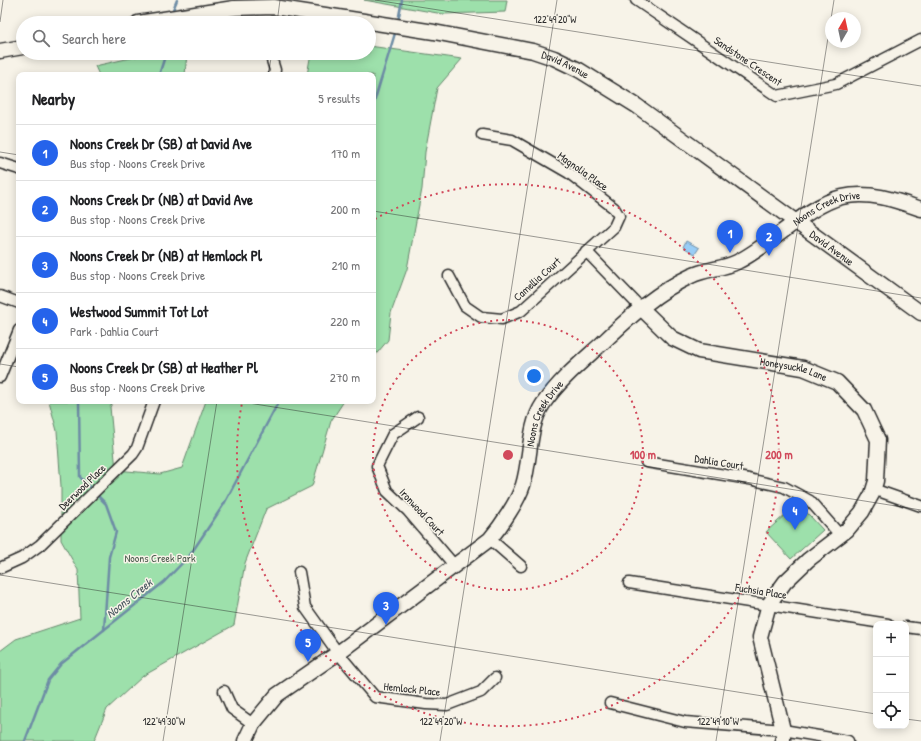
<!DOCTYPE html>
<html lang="en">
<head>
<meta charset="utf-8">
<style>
  :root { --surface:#fff; --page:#f2f2f2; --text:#202124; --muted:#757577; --line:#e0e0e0; --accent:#2563eb }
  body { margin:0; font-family:"Patrick Hand",sans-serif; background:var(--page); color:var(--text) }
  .controls { position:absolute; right:12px; bottom:12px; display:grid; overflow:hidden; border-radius:8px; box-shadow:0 2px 10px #0003 }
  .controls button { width:36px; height:36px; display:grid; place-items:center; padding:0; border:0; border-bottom:1px solid var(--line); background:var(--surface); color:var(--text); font:20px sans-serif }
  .compass { position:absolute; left:825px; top:12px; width:36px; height:36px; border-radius:50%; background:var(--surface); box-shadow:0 2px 10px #0003; rotate:9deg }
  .you { position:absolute; left:534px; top:376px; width:14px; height:14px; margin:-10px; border:3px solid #fff; border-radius:50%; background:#1a73e8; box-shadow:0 0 0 6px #1a73e833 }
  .badge { display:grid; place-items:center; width:26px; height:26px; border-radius:50%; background:var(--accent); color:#fff; font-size:13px; font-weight:700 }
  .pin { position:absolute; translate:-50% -33px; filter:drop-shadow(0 1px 2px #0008) }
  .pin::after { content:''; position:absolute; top:21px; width:14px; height:12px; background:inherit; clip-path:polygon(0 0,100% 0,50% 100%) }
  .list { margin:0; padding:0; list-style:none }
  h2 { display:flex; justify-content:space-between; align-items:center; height:52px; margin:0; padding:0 16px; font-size:17px }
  h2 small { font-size:13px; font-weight:400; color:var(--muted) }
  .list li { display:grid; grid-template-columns:26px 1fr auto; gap:12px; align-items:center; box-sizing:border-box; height:56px; padding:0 16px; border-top:1px solid var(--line) }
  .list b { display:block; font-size:15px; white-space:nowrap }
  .list p { margin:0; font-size:13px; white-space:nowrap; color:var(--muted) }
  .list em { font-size:13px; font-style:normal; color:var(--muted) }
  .icon { flex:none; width:22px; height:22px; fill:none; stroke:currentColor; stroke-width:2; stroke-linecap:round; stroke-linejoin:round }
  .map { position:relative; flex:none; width:921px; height:741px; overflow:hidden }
  .search { position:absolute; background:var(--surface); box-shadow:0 2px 10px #0003; left:16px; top:16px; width:360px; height:44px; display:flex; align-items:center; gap:10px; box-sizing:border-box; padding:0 14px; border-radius:22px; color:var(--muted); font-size:15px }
  .panel { position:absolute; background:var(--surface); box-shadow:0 2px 10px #0003; left:16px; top:72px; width:360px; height:332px; border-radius:8px }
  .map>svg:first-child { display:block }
</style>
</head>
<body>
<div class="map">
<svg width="921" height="741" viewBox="0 0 921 741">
  <rect width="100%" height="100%" fill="#f7f3e8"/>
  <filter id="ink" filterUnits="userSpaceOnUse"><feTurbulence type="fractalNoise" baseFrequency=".025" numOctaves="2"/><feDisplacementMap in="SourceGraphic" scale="8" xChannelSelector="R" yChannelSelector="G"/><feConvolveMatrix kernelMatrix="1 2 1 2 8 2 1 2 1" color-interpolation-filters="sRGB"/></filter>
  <g filter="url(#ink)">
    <g fill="#9de0ab" stroke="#64866b">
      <path d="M 364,0 L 507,0 L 505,12 L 443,14 Z"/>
      <path d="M 369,46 L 462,59 L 437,88 L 425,152 L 422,189 L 407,269 L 391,313 L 388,340 L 373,358 L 373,75 L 307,75 L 311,53 L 369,53 Z"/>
      <path d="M 153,53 L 187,53 L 185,75 L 99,75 L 95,66 Z"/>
      <path d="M 49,401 L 114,401 L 110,407 L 116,470 L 160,474 L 182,468 L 206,401 L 344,401 L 331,421 L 312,486 L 266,509 L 245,563 L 234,625 L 143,676 L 107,709 L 94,741 L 0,741 L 0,651 L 16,639 L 80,618 L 78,570 L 61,540 L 61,486 L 57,431 Z"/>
      <path d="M 798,503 L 823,530 L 791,559 L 766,532 Z"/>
    </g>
    <path fill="#99cdf6" stroke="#6d8ca5" d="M 686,241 L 699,248 L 695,254 L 683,247 Z"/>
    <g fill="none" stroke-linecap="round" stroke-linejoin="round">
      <g stroke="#6d8ca5" stroke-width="2.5">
        <path d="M 172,12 L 177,0"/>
        <path d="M 398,21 L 402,0"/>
        <path d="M 159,75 L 166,53"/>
        <path d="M 373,106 L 396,30"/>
        <path d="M 79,401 L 80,477 L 92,490"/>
        <path d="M 95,493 L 106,504 L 116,532 L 109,557 L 104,630"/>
        <path d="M 25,741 L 48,680 L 61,664 L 164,582 L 190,555 L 224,504 L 279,401"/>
      </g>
      <g stroke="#2b2b2b" stroke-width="13">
        <g id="street">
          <path d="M 636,0 L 777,96 L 836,84 L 921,40"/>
          <path d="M 271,57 L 275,70 L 274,75"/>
          <path d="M 0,163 L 19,169"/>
          <path d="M 586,251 L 640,307"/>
          <path d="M 449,276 L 465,306 L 481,317 L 502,319 L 521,311 L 614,227 L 619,216 L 614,208 L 569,173 L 512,140 L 482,135"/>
          <path d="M 0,296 L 19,303"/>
          <path d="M 0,377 L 19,330"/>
          <path d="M 418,417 L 393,434 L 377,466 L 387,491 L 408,511 L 454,565"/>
          <path d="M 646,462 L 749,479 L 784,487 L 810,501 L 840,535"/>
          <path d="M 873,489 L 921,506"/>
          <path d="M 490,539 L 521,566"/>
          <path d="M 0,568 L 22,558 L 40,545 L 133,454 L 137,448 L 154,401"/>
          <path d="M 299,572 L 305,607 L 338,653 L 375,697 L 426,704 L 447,705 L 481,692 L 495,678"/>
          <path d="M 629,583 L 888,624"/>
          <path d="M 906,627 L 921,629"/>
          <path d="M 224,691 L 232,709 L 253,724"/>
          <path d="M 610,703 L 685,722 L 783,730 L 848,741"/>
        </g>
      </g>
      <g stroke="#2b2b2b" stroke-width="17">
        <g id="secondary">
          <path id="s1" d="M 138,23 L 234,8 L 274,7 L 434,32 L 533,51 L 554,58 L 579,70 L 637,106 L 921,313"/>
          <path d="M 0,51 L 23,47"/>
          <path id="s2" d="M 640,307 L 672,338 L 699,351 L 803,368 L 837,382 L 864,410 L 878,440 L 876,481 L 872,494 L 862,512 L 847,530 L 808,560 L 785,582 L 769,604 L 760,637 L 783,730 L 783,741"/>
          <path id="s3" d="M 245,741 L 253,724 L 277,695 L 338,653 L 490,539 C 501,526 518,501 523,485 C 531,460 528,426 543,404 C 558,382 578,365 598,347 C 627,320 654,293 691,276 C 705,269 723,269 737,262 C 770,246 808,205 842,197 C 870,191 895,200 921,209"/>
        </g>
      </g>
      <use href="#street" stroke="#f7f3e8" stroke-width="10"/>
      <use href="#secondary" stroke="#f7f3e8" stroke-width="14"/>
    </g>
  </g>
  <path fill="none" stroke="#2b2b2b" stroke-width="1" stroke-opacity="0.45" d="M 375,0 L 921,86M 0,22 L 3,0M 277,23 L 280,0M 268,75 L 272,53M 0,152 L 19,155M 373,211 L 921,298M 0,364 L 19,367M 236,401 L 921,510M 0,575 L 876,714M 906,719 L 921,721M 163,741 L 217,401M 440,741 L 557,0M 716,741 L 834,0"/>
  <g fill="none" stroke="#d1495b" stroke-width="2" stroke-dasharray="2 4">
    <circle cx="508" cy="455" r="135"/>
    <path d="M375 219A271 271 0 1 1 242 403"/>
  </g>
  <g text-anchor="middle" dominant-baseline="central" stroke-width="3" stroke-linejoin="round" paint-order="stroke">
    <g font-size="11" fill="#2b2b2b" stroke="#f7f3e8">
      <text transform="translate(748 61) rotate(34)">Sandstone Crescent</text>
      <text stroke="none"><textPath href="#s1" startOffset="435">David Avenue</textPath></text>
      <text transform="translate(583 171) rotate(35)">Magnolia Place</text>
      <text stroke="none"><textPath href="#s3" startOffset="819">Noons Creek Drive</textPath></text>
      <text stroke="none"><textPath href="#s1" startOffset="759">David Avenue</textPath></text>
      <text transform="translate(537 279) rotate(-42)">Camellia Court</text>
      <text stroke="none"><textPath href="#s2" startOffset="171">Honeysuckle Lane</textPath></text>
      <text stroke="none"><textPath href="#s3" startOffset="460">Noons Creek Drive</textPath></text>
      <text transform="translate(719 462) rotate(9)">Dahlia Court</text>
      <text transform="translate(82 487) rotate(-44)">Deerwood Place</text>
      <text transform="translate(422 512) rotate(47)">Ironwood Court</text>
      <text transform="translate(761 591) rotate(9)">Fuchsia Place</text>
      <text transform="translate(412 689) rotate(6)">Hemlock Place</text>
    </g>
    <g font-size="11" fill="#48584b" stroke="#f7f3e8">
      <text x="160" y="558">Noons Creek Park</text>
    </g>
    <g font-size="12" font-style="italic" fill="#46545e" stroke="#f7f3e8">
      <text transform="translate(129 598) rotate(-39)">Noons Creek</text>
    </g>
  </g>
  <g font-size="10" text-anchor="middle" fill="#2b2b2b" stroke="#f7f3e8" stroke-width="3" stroke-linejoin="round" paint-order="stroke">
    <text x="555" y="23">122°49'20"W</text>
    <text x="164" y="725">122°49'30"W</text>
    <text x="441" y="725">122°49'20"W</text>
    <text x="718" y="725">122°49'10"W</text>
  </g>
  <circle cx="508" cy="455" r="6" fill="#d1495b" stroke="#f7f3e8" stroke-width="2"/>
  <g font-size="12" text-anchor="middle" font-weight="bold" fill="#d1495b" stroke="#f7f3e8" stroke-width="3" stroke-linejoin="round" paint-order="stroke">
    <text x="643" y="459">100 m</text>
    <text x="779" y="459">200 m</text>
  </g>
</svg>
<div class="controls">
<button>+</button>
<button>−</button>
<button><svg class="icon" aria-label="locate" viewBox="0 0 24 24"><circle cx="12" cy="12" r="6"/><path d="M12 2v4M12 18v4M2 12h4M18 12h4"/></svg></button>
</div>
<svg class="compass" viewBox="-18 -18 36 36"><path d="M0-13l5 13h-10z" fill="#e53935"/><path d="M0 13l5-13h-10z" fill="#757577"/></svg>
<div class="you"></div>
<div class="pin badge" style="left:730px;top:253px">1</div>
<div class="pin badge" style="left:769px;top:256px">2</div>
<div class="pin badge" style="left:386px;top:625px">3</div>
<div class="pin badge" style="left:795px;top:530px">4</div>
<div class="pin badge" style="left:308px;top:662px">5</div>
<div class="search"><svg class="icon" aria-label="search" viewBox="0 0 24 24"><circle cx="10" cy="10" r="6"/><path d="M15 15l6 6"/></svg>Search here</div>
<section class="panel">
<h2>Nearby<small>5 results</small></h2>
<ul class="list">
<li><span class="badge">1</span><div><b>Noons Creek Dr (SB) at David Ave</b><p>Bus stop · Noons Creek Drive</p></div><em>170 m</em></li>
<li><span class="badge">2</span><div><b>Noons Creek Dr (NB) at David Ave</b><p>Bus stop · Noons Creek Drive</p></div><em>200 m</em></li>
<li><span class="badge">3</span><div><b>Noons Creek Dr (NB) at Hemlock Pl</b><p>Bus stop · Noons Creek Drive</p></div><em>210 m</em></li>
<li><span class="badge">4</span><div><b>Westwood Summit Tot Lot</b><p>Park · Dahlia Court</p></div><em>220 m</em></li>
<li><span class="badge">5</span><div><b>Noons Creek Dr (SB) at Heather Pl</b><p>Bus stop · Noons Creek Drive</p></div><em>270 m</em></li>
</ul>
</section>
</div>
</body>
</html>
